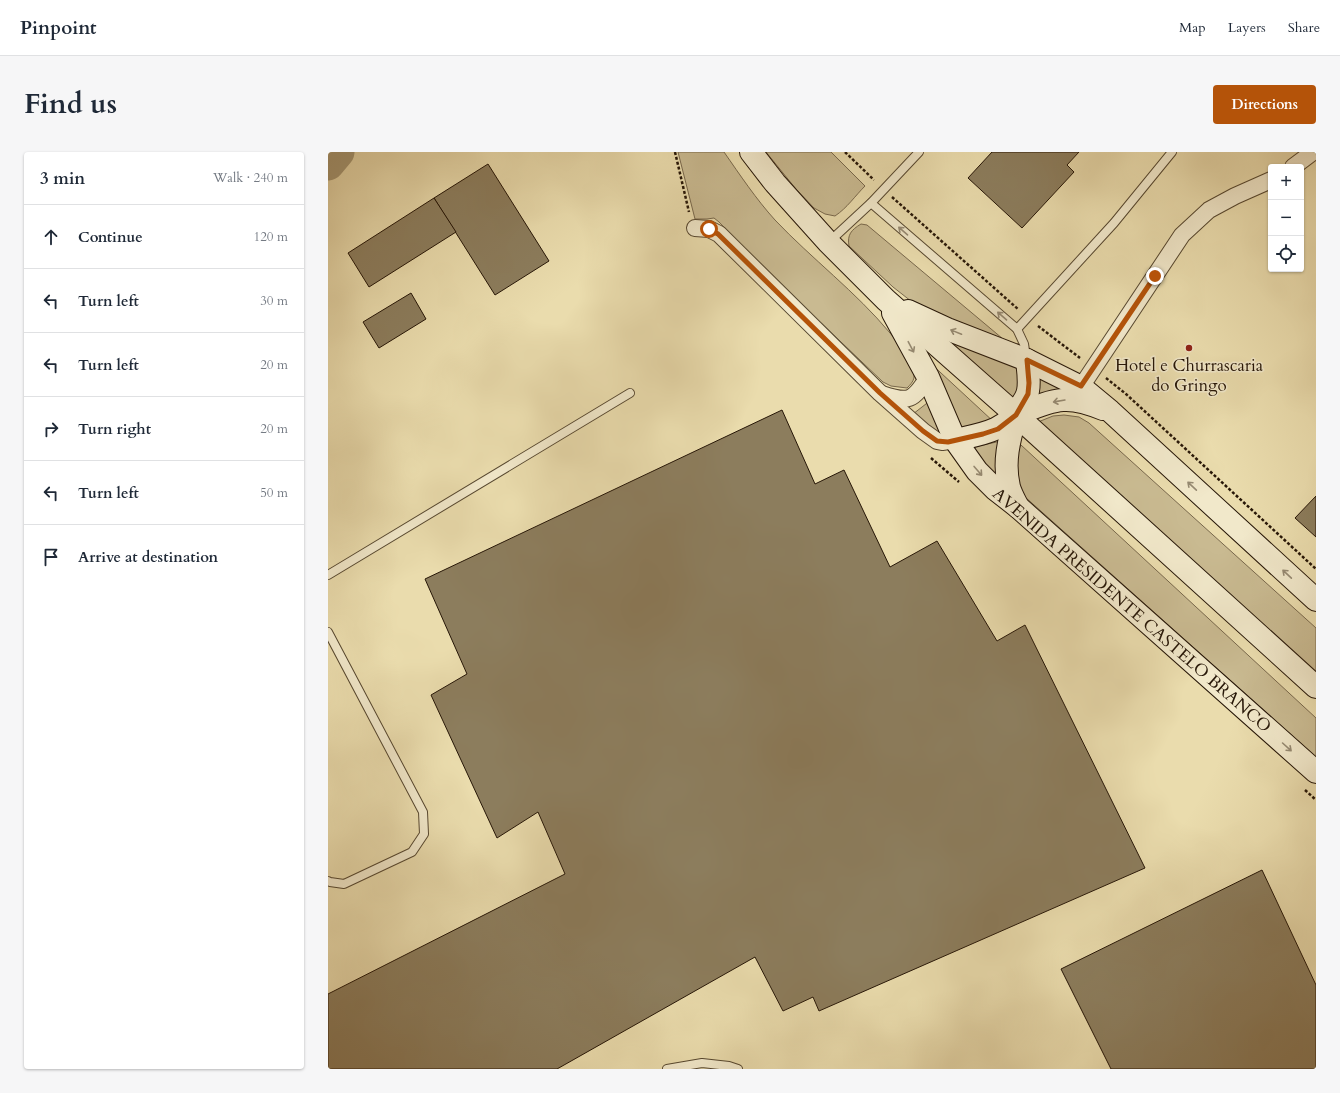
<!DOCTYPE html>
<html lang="en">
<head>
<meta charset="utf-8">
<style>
  :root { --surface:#fff; --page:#f6f6f7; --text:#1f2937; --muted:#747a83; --line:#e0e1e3; --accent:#b45309 }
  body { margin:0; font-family:Cardo,serif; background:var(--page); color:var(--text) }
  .controls { position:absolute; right:12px; top:12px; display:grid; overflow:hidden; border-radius:4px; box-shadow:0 1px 3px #0004 }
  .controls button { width:36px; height:36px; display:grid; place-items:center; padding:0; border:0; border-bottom:1px solid var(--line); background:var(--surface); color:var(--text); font:20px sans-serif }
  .stop { position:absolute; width:12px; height:12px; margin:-9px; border:3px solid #b45309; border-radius:50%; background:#fff }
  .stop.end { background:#b45309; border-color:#fff; box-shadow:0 1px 4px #0008 }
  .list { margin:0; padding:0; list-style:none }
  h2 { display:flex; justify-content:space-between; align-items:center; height:52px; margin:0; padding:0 16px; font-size:17px }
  h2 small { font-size:13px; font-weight:400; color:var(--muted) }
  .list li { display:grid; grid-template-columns:26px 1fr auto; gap:12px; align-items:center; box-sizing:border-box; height:64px; padding:0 16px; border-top:1px solid var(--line) }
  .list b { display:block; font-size:15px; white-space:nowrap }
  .list em { font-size:13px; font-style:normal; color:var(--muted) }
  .icon { flex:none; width:22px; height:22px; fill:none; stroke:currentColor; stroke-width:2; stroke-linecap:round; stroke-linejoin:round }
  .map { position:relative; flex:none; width:988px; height:917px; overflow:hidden; border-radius:4px }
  header { display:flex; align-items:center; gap:24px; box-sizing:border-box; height:56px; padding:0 20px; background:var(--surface); border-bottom:1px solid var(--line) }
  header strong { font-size:19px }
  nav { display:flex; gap:22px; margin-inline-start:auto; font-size:14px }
  .intro { display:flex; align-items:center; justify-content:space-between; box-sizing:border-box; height:96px; padding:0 24px }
  h1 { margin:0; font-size:28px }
  .button { padding:10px 18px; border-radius:4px; background:var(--accent); color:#fff; font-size:14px; font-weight:700 }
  main { display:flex; gap:24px; padding:0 24px }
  aside { flex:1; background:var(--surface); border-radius:4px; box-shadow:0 1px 3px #0004 }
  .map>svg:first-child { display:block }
</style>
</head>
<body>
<header>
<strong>Pinpoint</strong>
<nav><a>Map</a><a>Layers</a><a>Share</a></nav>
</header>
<div class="intro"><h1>Find us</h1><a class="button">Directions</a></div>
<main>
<aside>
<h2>3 min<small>Walk · 240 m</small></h2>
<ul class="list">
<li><svg class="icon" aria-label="ahead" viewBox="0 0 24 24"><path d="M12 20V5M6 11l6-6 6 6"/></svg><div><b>Continue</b></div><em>120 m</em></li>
<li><svg class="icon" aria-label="left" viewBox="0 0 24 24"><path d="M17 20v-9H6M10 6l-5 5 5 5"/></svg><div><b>Turn left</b></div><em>30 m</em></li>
<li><svg class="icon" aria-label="left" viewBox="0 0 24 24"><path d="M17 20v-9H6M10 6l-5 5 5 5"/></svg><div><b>Turn left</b></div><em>20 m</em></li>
<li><svg class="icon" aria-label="right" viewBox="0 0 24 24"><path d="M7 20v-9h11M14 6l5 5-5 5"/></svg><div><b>Turn right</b></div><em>20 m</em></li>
<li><svg class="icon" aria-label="left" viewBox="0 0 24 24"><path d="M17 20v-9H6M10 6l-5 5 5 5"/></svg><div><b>Turn left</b></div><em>50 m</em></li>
<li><svg class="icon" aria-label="arrive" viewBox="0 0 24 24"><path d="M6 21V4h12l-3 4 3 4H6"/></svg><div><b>Arrive at destination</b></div></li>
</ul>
</aside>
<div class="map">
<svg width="988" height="917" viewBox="0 0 988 917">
  <rect width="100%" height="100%" fill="#eadcad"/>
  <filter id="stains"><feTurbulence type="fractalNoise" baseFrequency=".005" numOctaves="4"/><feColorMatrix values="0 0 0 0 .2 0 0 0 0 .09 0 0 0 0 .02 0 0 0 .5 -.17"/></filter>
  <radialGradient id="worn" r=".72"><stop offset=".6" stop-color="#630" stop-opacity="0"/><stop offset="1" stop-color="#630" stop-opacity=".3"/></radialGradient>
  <g fill="#c9ba91" stroke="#78684c">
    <path d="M 350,0 L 396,0 C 412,23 428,47 447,68 C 484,107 528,140 562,181 C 569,189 587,215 586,226 C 585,230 582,233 579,236 L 563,234 L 555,230 L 471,150 L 391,70 L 386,66 L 379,67 L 367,67 Z"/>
    <path d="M 438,0 L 503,0 L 537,34 C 527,44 519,56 507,64 L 497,62 L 486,56 L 468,37 Z"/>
    <path d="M 533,72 L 539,73 L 681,192 L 588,153 L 565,135 L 521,94 C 519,83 523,78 533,72 Z"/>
    <path d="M 615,183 L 692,213 L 691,236 L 686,248 Z"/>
    <path d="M 599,208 L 667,271 L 634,281 Z"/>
    <path d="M 708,221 L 750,244 L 720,247 L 708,241 Z"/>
    <path d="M 603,248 L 616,286 L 585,262 Z"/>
    <path d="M 736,263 L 751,265 L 761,271 L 988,476 L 988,520 L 710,270 L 725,264 Z"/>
    <path d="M 673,289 L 674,336 L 637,297 Z"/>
    <path d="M 693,293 L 988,566 L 988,605 L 696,344 L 691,335 L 688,302 Z"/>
  </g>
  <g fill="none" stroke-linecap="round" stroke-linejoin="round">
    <path stroke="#a79975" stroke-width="33" d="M 0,12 L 10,0"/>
  </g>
  <g fill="#8c7d5d" stroke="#261607">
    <path d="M 664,0 L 751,0 L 739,13 L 746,20 L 694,76 L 640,26 Z"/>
    <path d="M 160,12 L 221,109 L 167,143 L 106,46 Z"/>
    <path d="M 106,46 L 128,80 L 41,135 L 20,101 Z"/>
    <path d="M 83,141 L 98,167 L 51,196 L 35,170 Z"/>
    <path d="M 454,258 L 487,332 L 516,318 L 562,415 L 609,389 L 669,489 L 697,473 L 817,716 L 491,859 L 485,845 L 455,859 L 427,805 L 229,917 L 0,917 L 0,842 L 237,722 L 210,660 L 169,686 L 103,543 L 139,522 L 97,427 Z"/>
    <path d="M 988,344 L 988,385 L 967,366 Z"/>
    <path d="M 934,718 L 988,833 L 988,917 L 783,917 L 733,817 Z"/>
  </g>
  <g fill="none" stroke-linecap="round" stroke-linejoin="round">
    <g stroke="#574830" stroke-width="10">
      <g id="lane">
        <path d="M 543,51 L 689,177 L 696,192 L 698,205"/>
        <path d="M 501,90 L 543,51 L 591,0"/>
        <path d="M 689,177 L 786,71 L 844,0"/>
        <path d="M 0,423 L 302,241"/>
        <path d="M 0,480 L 95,660 L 96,682 L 84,700 L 16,732 L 2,730 L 0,729"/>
        <path d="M 339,917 L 374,911 L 401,914 L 410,917"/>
      </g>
    </g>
    <g stroke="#574830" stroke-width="18">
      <g id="street">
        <path d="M 965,15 L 985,0"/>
        <path d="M 367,76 L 381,77 L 391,82 L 552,241 L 595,279 L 609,289 L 614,290 L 627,288"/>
        <path d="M 753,235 L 854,83 L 881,58 L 907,44 L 943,28"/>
        <path d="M 554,242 C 581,251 585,249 600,225"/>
      </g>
    </g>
    <g stroke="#261607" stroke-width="24">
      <g id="secondary">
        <path d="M 423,0 L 447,31 L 500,90 L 558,148 L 688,263 L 988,535"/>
        <path d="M 580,159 L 619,177 L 699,208 L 753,235 L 782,259 L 988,448"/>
        <path d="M 565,161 L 600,225 L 627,288 L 649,319 L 667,337 L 690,355 L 988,620"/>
        <path d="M 627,288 C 654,282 679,279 693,253 C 696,249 699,244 700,239 C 702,229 700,218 699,208"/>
        <path d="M 690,355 C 687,349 683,342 681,335 C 675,310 681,288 688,263 C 703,257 719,249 735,248 C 749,247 763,252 775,257"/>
      </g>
    </g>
    <g stroke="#261607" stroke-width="2.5" stroke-dasharray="3 2" stroke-linecap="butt">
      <path d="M 347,0 L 361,60"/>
      <path d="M 517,0 L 546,28"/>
      <path d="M 564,45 L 691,158"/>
      <path d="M 710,174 L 752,206"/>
      <path d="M 778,226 L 798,242 L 988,417"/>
      <path d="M 603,306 L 631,330"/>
      <path d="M 977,638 L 988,648"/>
    </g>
    <use href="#lane" stroke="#f1e8ca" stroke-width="8"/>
    <use href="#street" stroke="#f1e8ca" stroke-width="16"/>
    <use href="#secondary" stroke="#f1e8ca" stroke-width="22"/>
  </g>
  <defs><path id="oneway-shaft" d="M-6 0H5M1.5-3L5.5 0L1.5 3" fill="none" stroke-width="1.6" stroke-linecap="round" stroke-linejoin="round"/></defs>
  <g stroke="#968a72">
    <use href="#oneway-shaft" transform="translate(575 79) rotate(-139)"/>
    <use href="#oneway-shaft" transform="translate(674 164) rotate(-139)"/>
    <use href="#oneway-shaft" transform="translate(628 180) rotate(-158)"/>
    <use href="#oneway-shaft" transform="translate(583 195) rotate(62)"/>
    <use href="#oneway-shaft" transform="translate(731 249) rotate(170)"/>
    <use href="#oneway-shaft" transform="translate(650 319) rotate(49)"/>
    <use href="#oneway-shaft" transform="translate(864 334) rotate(-137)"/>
    <use href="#oneway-shaft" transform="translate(959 422) rotate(-137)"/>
    <use href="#oneway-shaft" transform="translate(959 595) rotate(42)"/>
  </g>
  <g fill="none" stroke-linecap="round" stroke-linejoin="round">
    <path stroke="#b45309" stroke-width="5" d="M 381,77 L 390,82 L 552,241 L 595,279 L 609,289 L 620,290 L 655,282 L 670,277 L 688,263 L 700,242 L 701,231 L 699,208 L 753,234 L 827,124"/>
  </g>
  <circle fill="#8f2418" stroke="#f1e8ca" stroke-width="1.5" cx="861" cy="196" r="4"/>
  <g text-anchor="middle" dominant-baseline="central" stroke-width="3" stroke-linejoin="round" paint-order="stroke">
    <g font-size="17" fill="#261607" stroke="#f1e8ca">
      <text x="861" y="213">Hotel e Churrascaria<tspan x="861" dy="20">do Gringo</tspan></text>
    </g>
    <g font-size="17" fill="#261607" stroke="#f1e8ca">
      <text transform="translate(804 458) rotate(41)">AVENIDA PRESIDENTE CASTELO BRANCO</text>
    </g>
  </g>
  <rect width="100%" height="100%" filter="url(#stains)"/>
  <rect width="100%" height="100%" fill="url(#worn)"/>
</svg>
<div class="controls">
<button>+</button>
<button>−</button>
<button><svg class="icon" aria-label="locate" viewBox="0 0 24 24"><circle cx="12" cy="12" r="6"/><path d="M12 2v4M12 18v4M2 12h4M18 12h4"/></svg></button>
</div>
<div class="stop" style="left:381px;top:77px"></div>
<div class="stop end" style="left:827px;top:124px"></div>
</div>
</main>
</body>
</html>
